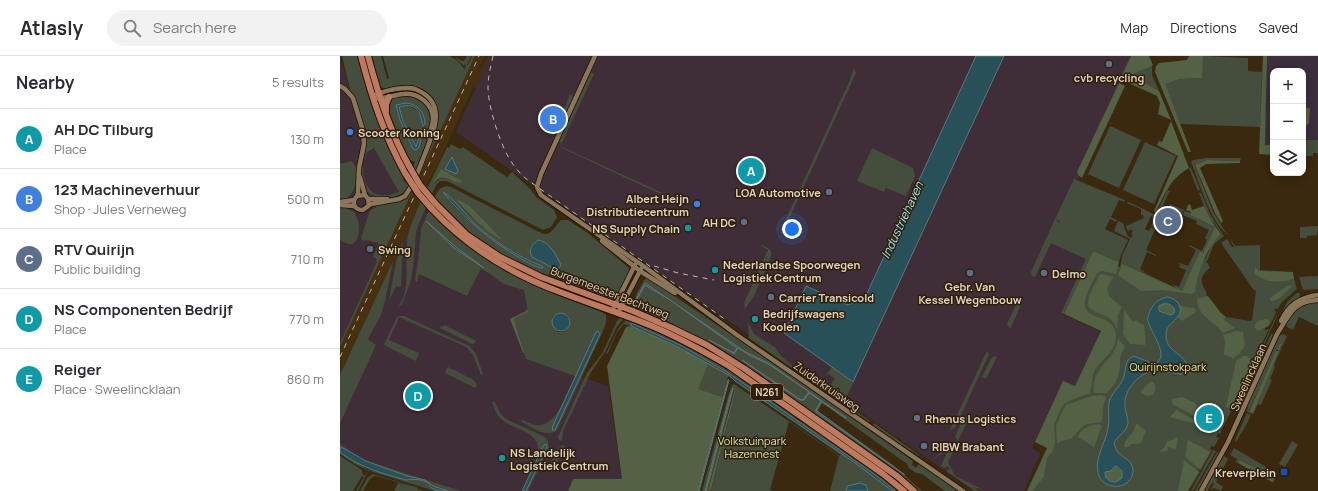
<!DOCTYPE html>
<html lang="en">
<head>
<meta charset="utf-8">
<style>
  :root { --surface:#fff; --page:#f2f2f3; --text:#2b2b33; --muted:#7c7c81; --line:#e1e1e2; --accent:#d93025 }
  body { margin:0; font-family:Manrope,sans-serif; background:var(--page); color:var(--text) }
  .controls { position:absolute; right:12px; top:12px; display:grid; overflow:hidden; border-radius:8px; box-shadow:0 2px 10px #0003 }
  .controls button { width:36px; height:36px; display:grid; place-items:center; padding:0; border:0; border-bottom:1px solid var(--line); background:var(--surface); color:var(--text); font:20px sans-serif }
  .you { position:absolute; left:452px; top:173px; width:14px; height:14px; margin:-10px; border:3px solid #fff; border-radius:50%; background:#1a73e8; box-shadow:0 0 0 6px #1a73e833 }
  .badge { display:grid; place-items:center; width:26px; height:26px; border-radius:50%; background:var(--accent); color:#fff; font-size:13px; font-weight:700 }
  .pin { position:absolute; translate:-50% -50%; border:2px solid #fff; box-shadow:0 1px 4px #0006 }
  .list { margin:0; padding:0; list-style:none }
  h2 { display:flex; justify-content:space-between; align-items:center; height:52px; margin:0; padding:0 16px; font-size:17px }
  h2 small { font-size:13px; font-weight:400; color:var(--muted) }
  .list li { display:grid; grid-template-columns:26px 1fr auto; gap:12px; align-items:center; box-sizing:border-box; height:60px; padding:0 16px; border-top:1px solid var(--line) }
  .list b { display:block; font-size:15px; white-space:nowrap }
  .list p { margin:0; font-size:13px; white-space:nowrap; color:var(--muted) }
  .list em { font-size:13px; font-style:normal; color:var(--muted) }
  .icon { flex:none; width:22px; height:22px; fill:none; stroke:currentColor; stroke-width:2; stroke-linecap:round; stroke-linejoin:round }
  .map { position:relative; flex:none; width:978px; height:435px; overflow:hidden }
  header { display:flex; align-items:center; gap:24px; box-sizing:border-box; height:56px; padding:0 20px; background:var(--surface); border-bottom:1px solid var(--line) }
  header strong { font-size:19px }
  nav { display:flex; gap:22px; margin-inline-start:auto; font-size:14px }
  .search { width:280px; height:36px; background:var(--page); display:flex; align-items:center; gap:10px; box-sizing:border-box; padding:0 14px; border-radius:22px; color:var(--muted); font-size:15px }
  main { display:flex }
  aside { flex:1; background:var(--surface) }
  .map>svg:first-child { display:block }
</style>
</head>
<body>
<header>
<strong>Atlasly</strong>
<div class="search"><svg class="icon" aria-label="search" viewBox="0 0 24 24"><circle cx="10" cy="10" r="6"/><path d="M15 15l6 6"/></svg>Search here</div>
<nav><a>Map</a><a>Directions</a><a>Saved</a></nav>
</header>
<main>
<aside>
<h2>Nearby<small>5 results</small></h2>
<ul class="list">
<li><span class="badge" style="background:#0f9aa8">A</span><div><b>AH DC Tilburg</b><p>Place</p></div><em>130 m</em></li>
<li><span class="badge" style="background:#3f7fe0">B</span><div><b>123 Machineverhuur</b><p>Shop · Jules Verneweg</p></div><em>500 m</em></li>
<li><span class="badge" style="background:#5c6f8a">C</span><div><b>RTV Quirijn</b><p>Public building</p></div><em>710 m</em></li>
<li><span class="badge" style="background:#0f9aa8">D</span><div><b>NS Componenten Bedrijf</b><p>Place</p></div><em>770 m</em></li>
<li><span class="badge" style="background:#0f9aa8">E</span><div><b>Reiger</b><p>Place · Sweelincklaan</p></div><em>860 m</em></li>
</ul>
</aside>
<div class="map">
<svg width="978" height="435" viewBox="0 0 978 435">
  <rect width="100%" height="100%" fill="#3a280f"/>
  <path fill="#46300f" d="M 135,0 L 145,0 L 137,18 L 148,0 L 154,0 L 136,32 L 133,31 L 97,110 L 86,129 L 88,131 L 73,164 L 58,251 L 63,184 L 45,245 L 52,207 L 0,319 L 1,289 Z"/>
  <g fill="#3f2e37">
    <path d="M 0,0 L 9,32 L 16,39 L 57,131 L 67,145 L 0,289 L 0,145 L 4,145 L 11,138 L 4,106 L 0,108 Z"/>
    <path d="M 150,0 L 640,0 L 503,311 L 661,0 L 792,0 L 711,184 L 749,201 L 722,258 L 761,276 L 737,332 L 703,370 L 692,392 L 700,398 L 684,435 L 643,435 L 610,418 L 116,76 Z"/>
    <path d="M 80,150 L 106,176 L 184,227 L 189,256 L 186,302 L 268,330 L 282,423 L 233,423 L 228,435 L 105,435 L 29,410 L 0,392 L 0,327 Z"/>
  </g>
  <path fill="#3c2e3c" d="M 926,0 L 978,0 L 978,93 L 963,93 L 963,15 L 933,15 L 933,93 L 923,93 Z"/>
  <g fill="#454e3c" fill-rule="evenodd">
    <path d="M 2,0 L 19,0 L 64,120 L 63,123 L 65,127 L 75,106 L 70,104 L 70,108 L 51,65 L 48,51 L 51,43 C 56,41 61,39 66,39 C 77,38 90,51 91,62 C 92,73 84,92 80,103 C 76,113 72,129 64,136 C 56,142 46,142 37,142 L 36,140 C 34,139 31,138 29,137 C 23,132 19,116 23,109 C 22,123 29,142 46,139 C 50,139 55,137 59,136 L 34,92 L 27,96 L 24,104 L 26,90 L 26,78 L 8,34 L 10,33 ZM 64,47 C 77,47 86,57 85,70 L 83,70 C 82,56 73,48 59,51 L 63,65 L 76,91 L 79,82 L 81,82 L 77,94 C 67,79 60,67 56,49 Z"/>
    <path d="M 30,0 L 41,0 L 47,23 L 49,22 L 43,0 L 110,0 L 118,5 L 125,14 L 126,8 L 124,10 L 114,0 L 122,5 L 124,5 L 127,0 L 131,0 L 127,9 L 128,9 L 132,0 L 135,0 L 0,291 L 0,287 L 37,206 L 36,205 L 37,203 L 33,201 L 39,187 L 26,184 L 23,185 L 21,182 L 29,157 L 31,154 L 36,151 L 37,148 L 64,141 L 96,71 C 103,49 90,30 67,29 C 57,29 48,36 39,30 Z"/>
    <path d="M 863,0 L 908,2 L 908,15 L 922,16 L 920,71 L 840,68 L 824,28 L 840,23 L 861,22 Z"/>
    <path d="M 812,10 L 812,19 L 819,35 L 791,19 Z"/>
    <path d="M 514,12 L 516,17 L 443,176 L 441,174 L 509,26 Z"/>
    <path d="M 251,16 L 254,18 L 221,89 L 222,91 L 331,141 L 329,142 L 224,93 L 221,91 L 220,83 Z"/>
    <path d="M 230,38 L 234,41 L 217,76 L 213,76 L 222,57 L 220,56 L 222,53 L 224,53 Z"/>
    <path d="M 770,70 L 801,84 L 779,132 L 748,118 Z"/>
    <path d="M 967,84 L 978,84 L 978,97 L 973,97 L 973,100 L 963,100 L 963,90 L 966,90 Z"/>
    <path d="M 805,86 L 836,100 L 814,148 L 783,134 Z"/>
    <path d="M 111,88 L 120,93 L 123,91 L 167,121 L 172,116 L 190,133 L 196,141 L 214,154 L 217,161 L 211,171 L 203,174 L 107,125 L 100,125 L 96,129 L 79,167 L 76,176 L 74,203 L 71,224 L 62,248 L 58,251 C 72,233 64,206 67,185 C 70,166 80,149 87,131 L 86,129 L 88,131 L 107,91 L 109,92 ZM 101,114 L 115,121 L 118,127 C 109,123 101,118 94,128 Z"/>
    <path d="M 532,92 L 573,112 L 575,120 L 566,140 L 546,132 L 544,136 L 517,125 Z"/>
    <path d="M 866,102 L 901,102 L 900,105 L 867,104 L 855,109 L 853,105 L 872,153 L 873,153 L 872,154 L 886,177 L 888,177 L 887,178 C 869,164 860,127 851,106 L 853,104 Z"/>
    <path d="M 11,105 C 23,113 15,144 0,145 L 0,108 Z"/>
    <path d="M 849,112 L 851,112 L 860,133 L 858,135 L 849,112 L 835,118 L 827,134 L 832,136 L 829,136 L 820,156 L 822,157 L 821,159 L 817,156 L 835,118 Z"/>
    <path d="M 734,123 L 785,144 L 785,146 L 779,144 L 771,161 L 777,164 L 776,166 L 770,163 L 765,173 L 788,184 L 781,199 L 779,206 L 753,195 L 724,258 L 721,257 L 746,203 L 711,187 L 695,221 L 692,220 L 691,216 L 715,163 L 719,166 L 720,165 L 715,163 Z"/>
    <path d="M 106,130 L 111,131 L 203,178 C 212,179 215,170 221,164 L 228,164 L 249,178 L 289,212 L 288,217 L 276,241 L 273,244 L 269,244 L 244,234 L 244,233 L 235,230 L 233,231 L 188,213 L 161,199 L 133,180 L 115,164 L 96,145 L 94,149 C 118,174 144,194 174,211 L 173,213 L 171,212 L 130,186 L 117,176 L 93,151 L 92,155 C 140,208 197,232 262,256 L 266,259 L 266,266 L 263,275 L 217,374 C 208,383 191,371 182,366 L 181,363 C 185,365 190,368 195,369 C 218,372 227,336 235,320 L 186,303 L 174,263 L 188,256 L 184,234 L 164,228 L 141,212 L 127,240 L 79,218 L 77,226 L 75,224 L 78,205 L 81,173 L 97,136 L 101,132 ZM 104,136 C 114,145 123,156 132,165 C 153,184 177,199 202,210 L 203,212 C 179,208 113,157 104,136 ZM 118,143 L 130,150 L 163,184 C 150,180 127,157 118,146 ZM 198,184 C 209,185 216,199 221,209 L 219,212 L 213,212 L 192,201 C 188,194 192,188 198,184 ZM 219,257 C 233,256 234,271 223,276 L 218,276 L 212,268 L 212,261 ZM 258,275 L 260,276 L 260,278 L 215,374 L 213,374 L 212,373 L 214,367 Z"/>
    <path d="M 859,137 L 861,137 L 870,158 L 884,180 L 874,188 L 867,205 L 866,205 L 870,212 C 854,225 866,230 867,240 L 885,263 L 886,261 L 910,265 L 912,264 L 916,235 L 913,233 L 881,187 L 887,183 L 892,191 L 894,191 L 889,181 L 895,190 L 920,189 L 920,214 L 952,216 L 957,233 L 942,246 L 937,254 L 936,252 L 934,254 L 936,256 C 933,262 932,270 925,272 L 925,274 L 929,273 L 915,302 L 912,302 L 913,305 L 892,353 L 889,353 L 891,355 L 880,378 L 878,377 L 876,381 L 879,382 L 878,384 L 874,391 L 871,390 L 870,393 L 872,394 L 861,414 L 858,414 L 860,416 L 849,435 L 859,416 L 846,435 L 689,435 L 708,392 L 724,328 L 738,333 L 764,275 L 729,259 L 754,201 L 780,211 L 782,200 L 790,183 L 774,175 L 778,165 L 783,167 L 787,179 L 791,182 L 793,180 L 791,178 L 793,175 L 790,173 L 788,176 L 786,170 L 804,162 L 803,159 L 801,159 L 801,153 L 787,147 L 789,146 L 817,160 L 814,169 L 816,171 L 815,172 L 811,170 L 815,162 L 811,160 L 805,173 L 809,175 L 811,171 L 815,173 L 806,194 L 816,199 L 816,200 L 807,196 L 800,213 L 807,217 L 798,214 L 836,232 L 832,228 L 839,231 L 846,214 L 839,211 L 840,209 L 847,212 L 839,208 L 839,207 L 848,210 L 856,194 L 849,190 L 849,189 L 862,195 L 867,184 L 865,182 L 869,174 L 856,168 L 857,165 L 843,159 L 844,155 L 851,157 L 850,159 L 875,171 L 863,197 L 865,204 L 872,188 L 881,178 L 883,180 L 873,165 L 874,170 L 864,150 Z"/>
    <path d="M 830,148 L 844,154 L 841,161 L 841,158 L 834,155 L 833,157 L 829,156 L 825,163 L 823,162 Z"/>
    <path d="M 0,150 L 6,150 L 7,153 L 14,156 C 20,163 22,184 12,188 C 8,189 3,186 0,184 Z"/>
    <path d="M 978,170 L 977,179 L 967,180 L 967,182 L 960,182 L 960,171 Z"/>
    <path d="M 63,184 L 61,231 L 56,230 L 49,245 L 56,206 Z"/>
    <path d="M 422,189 C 428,192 433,194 431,201 L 414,240 L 405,253 L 398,268 L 405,252 L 404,247 L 428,194 L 421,190 Z"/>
    <path d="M 53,205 L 45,245 L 41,259 L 28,283 L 36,289 L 0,367 L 0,319 Z"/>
    <path d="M 978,220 L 978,233 L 963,234 L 959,221 Z"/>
    <path d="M 306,221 L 428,303 L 573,405 L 572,409 L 576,412 L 579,408 L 618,435 L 605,435 L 582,418 L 576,417 L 569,412 L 567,408 L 482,347 L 478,355 L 553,409 L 582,435 L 575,435 L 561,422 L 350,279 L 331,268 L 292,251 L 297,237 ZM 305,227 L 404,295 L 430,308 L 505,362 L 482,346 L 481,346 L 481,345 L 430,309 L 411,300 L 398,292 L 351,259 L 306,229 L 304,230 L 296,245 L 297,247 L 308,252 L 297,247 L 296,245 Z"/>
    <path d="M 957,237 L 960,237 L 959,242 L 943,258 L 939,267 L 938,265 L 947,246 Z"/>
    <path d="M 681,243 L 683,244 L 670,273 L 667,268 L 678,245 Z"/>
    <path d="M 978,245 L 978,270 L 959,261 L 953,274 L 947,271 L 946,268 L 944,267 C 955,252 960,249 978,245 Z"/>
    <path d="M 416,251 L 408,266 L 414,278 L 436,292 C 438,302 471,322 480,329 L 479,331 L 409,282 L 408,266 Z"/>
    <path d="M 937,258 L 937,260 L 895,355 L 893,354 Z"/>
    <path d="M 60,260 L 64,260 L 129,290 L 136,298 L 143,318 L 141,319 L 133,299 L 126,291 L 59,261 L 49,284 L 79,297 L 76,305 L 44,289 L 57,261 Z"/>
    <path d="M 280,262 L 284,262 L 277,270 L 266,294 L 251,316 L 223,375 L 222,385 L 219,384 L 218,381 L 247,317 L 263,296 L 277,265 Z"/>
    <path d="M 287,263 L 331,281 L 382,309 L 456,360 L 455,362 L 463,367 L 466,367 L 538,418 L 559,435 L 555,435 L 534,418 L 390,318 L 342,290 L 291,267 L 291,270 L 336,290 L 390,320 L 395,325 L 518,409 L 552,435 L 528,435 L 527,430 L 518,428 L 507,430 L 506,435 L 490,435 L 499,400 L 449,366 L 430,434 L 434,435 L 371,435 L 396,333 L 394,333 L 368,435 L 366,435 L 393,333 L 365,435 L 362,435 L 389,337 L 392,329 L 394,328 L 500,400 L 501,399 L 388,320 L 383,341 L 357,333 L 348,296 L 291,270 L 284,268 L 277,276 L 268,297 L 266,298 L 278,273 Z"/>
    <path d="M 104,269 L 136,285 L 135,287 L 132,288 L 100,272 L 101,270 L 103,271 Z"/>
    <path d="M 931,278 L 933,279 L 903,348 L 902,348 L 898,356 L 897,355 Z"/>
    <path d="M 942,278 L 947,280 L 934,309 L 935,311 L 930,323 L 932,324 L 921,349 L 918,348 L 913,358 L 906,355 L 908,352 L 907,350 L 938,281 ZM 940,287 L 942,289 L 912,357 L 909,355 Z"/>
    <path d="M 343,279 L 398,311 L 541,412 L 569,435 L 565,435 L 551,422 L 342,282 Z"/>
    <path d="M 647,295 L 649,298 L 615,372 L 610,374 Z"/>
    <path d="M 654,300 L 657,301 L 646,323 L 642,321 L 652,301 Z"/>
    <path d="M 108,311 L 134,324 L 137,329 L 135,332 L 105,317 Z"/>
    <path d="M 492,311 L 513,327 L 504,346 L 530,365 L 529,366 L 483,333 L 484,332 L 487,333 L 495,323 L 488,317 L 484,321 Z"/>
    <path d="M 152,346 L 155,346 L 160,357 L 166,363 L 205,381 L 208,385 L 209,391 L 188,435 L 186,435 L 207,391 L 206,389 L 204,389 L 182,435 C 187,424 194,412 197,401 C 205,374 173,375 160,362 C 156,358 154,351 152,346 Z"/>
    <path d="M 907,357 L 911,359 C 906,370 902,376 896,386 L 895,384 Z"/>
    <path d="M 626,361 L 629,362 L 618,385 L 615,381 L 623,362 Z"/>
    <path d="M 534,367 L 582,401 L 590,405 L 598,399 L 603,389 L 605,393 L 603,397 L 590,405 C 570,396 551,382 533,369 Z"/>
    <path d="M 952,385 L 958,389 L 945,411 L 939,408 Z"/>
    <path d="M 0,388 L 20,402 L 30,406 L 121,435 L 108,435 L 93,430 L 85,424 L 67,420 L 26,405 C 17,401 10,394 0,391 Z"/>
    <path d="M 222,389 L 226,391 L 222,396 L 216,409 L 211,407 L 216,395 Z"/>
    <path d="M 614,389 L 616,390 L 608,406 L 615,420 L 645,435 L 633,431 L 639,435 L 635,435 L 606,415 L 610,413 L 608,410 L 604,412 L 601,410 L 610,390 Z"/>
    <path d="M 894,392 L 936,417 L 937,419 L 933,427 L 932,426 L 934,423 L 932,421 L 900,404 L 898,407 L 896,406 L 897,403 L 890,399 Z"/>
    <path d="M 873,394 L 876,395 L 853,435 L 851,435 Z"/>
    <path d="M 0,396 L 27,413 L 66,424 L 72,423 L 86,426 L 92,432 L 102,435 L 95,435 L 27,414 L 15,408 L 0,398 Z"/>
    <path d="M 877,396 L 880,397 L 859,435 L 855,435 Z"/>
    <path d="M 883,399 L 888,403 L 876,426 L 883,431 L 881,435 L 874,432 L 870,434 L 874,428 L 872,427 L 867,435 L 863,435 Z"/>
    <path d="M 0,400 L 22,414 L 23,419 L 26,419 L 26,415 L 27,417 L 18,435 L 16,435 L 24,421 L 22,420 L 13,435 L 0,435 Z"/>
    <path d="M 33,418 L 89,435 L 78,432 L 77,433 L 83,435 L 54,435 L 58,427 L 74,431 L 37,420 L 34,420 L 29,424 L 23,435 L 20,435 L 28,421 Z"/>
  </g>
  <g fill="#536145">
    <path d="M 791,0 L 809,0 L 813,9 L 812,10 L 791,19 L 819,35 L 831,64 L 818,58 L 820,47 L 817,40 L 780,23 Z"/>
    <path d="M 849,0 L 863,0 L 862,22 L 840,23 L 825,28 L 851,96 L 848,96 L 815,16 L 816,10 L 819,7 L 847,4 Z"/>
    <path d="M 923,0 L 927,0 L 925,89 L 933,89 L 933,99 L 919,98 Z"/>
    <path d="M 779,27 L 785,30 L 742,122 L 738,119 L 737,116 Z"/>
    <path d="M 963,52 L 970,52 L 969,67 L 965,71 L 963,71 Z"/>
    <path d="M 831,65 L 849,112 C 829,124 826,136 816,156 L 814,155 L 838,100 L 817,89 L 819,85 L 822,86 Z"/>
    <path d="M 867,104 L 900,105 L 900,107 L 866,108 L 860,112 L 883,165 L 881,167 L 875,157 L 855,109 Z"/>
    <path d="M 101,113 L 120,124 L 122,126 C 114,129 109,120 101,122 C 98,122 95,126 93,127 Z"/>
    <path d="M 118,143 L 130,150 L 163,184 C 148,179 129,158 118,146 Z"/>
    <path d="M 850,148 L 852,154 L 864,150 L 872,166 L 881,178 C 866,193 858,215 855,236 L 851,238 L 823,234 L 801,235 L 778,219 L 782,208 L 842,235 L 860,196 L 863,197 L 875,171 L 850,159 L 851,156 L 846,154 L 848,149 Z"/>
    <path d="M 753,195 L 779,206 L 776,218 L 762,215 L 757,217 C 753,225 743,242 745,251 C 749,265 776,258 776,281 C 775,298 763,301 755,314 C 751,321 752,330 750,337 L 729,345 L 724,348 L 721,352 L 714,369 L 715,386 L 713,395 L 707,402 L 704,421 L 692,435 L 687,435 L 707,392 L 695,386 L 723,325 L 735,330 L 761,275 L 724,258 Z"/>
    <path d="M 915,211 L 919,215 L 953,216 L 954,223 C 937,227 928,227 914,218 Z"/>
    <path d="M 761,218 L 774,221 L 772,223 L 767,233 L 770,241 L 782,251 L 778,259 L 777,273 C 769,254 757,262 748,250 L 749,240 L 759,220 Z"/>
    <path d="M 953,229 L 940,242 L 931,246 L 930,242 L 947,230 Z"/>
    <path d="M 868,240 L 881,257 L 886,261 L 884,264 L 895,272 L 883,277 C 874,264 857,261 857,243 Z"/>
    <path d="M 823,248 L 828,248 L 832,250 L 835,255 L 833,259 L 819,254 L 820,249 Z"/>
    <path d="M 840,250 L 854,252 L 856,253 L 855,257 L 842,265 L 838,261 L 840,257 Z"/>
    <path d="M 187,252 L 188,256 L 174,263 L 184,297 L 183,297 L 170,263 L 186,255 Z"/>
    <path d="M 784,253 L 793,266 L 797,264 L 799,267 L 804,269 L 806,286 L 805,289 L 790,288 L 783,278 Z"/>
    <path d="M 927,263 L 930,266 L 928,270 L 918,275 L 914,271 C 917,264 920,264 927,263 Z"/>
    <path d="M 290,270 L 338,291 L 368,308 L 358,333 L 383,341 L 358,435 L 228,435 L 233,423 L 282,423 L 267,310 L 286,271 Z"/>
    <path d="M 896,275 L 903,276 L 905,290 L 899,298 L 892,303 L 892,301 L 884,299 L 885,286 L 883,279 Z"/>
    <path d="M 778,282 L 785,291 C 777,304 782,304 779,317 C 778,324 772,331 767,337 L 754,337 C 751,309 775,307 778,282 Z"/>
    <path d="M 940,287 L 942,288 L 913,357 L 909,356 L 936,295 L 939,295 L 937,293 Z"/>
    <path d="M 903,300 L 907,300 L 913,305 L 891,352 L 886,351 L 896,305 Z"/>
    <path d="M 811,325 C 817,329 816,335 813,339 L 806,340 L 800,336 Z"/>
    <path d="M 395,332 L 396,333 L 371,434 L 368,435 Z"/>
    <path d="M 761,339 L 766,341 L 763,351 L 762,366 L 747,368 L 741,372 L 732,382 L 717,387 L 716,370 L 723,354 L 726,349 L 752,340 Z"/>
    <path d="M 842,341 C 854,347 860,345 857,361 L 832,348 L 832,343 Z"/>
    <path d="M 836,354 L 855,364 L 855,368 L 830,361 Z"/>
    <path d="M 796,367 L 806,375 L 803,381 L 802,386 L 798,388 L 792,388 L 786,392 L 784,390 C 785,381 794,380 796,367 Z"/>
    <path d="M 759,368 L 762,370 L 754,391 L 738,381 C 741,372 750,369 759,368 Z"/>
    <path d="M 834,382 L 838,382 L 836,393 L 828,391 L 827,395 L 819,396 L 824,392 L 827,385 L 830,385 L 830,384 L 828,383 L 833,384 Z"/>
    <path d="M 845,383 L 846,383 L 870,396 L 860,413 L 845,401 L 848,384 Z"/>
    <path d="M 844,404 L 859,416 L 848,435 L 838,435 Z"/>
    <path d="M 900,404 L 932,421 L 934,423 L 932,426 L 898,407 Z"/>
    <path d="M 776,410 L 781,414 L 782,421 L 779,425 L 772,426 L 766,422 L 765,417 L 766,416 L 771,415 Z"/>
  </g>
  <g fill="#285059" stroke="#5f7779" fill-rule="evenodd">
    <path d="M 636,0 L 664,0 L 513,326 L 444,277 L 466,230 L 508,249 L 525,242 Z"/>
    <path d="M 66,47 C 78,48 85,57 85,68 L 83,70 C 80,57 78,46 59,51 L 63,65 L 76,91 L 79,82 L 81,82 L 79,91 L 76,94 L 73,93 L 71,88 L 60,64 L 56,49 Z"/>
    <path d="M 112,101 L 118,115 L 116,118 L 105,113 Z"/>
    <path d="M 103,136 C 112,141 126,159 134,167 C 154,185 177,200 202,210 L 203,212 C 195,211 187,206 180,202 C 151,185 124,163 103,136 Z"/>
    <path d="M 86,165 L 117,192 L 144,212 L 115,193 Z"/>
    <path d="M 198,184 C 209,185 216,199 221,209 L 219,212 L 213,212 L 192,201 C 188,194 192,188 198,184 Z"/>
    <path d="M 305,227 L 404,295 L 430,308 L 506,362 L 482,346 L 476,354 L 477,355 L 565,419 L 476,356 L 476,354 L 481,345 L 469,337 L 464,344 L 460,344 L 402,304 L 461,344 L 463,344 L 469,336 L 430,309 L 411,300 L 398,292 L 394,298 L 393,297 L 369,284 L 394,297 L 397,292 L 330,244 L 305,229 L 296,245 L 297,247 L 308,252 L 297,247 L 295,245 Z"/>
    <path d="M 828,241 C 832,242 836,244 838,247 C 846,259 831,265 827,273 C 826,276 826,280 826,282 C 827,285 828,289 830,291 C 835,297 859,310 841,318 C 832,317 822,314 813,315 C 798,317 783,336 785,350 C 785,357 790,364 787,370 C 785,377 777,380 774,387 C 775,390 776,395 779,397 C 785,403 793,405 793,415 C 792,434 765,435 759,420 C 753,402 766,388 768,371 C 770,362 767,352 770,343 C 773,336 780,330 783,323 C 787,314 783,304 794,300 L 814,308 C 832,302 810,276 808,265 C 807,260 810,254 813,250 C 816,245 822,242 828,241 ZM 823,248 C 829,247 833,249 835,255 L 833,258 L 831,259 L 819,255 L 819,250 ZM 776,410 L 782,415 L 782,422 L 776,426 C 769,426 765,423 765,416 L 771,415 L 774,411 Z"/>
    <circle cx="221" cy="266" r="9"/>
    <path d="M 291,267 L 342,290 L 390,318 L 534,418 L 555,435 L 552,435 L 518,409 L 395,325 L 390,320 L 336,290 L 291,270 Z"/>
    <path d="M 258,275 L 260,278 L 215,374 L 213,374 L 212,373 L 214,367 L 256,276 Z"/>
    <path d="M 388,324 L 389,324 L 359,435 L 358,435 Z"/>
    <path d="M 393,332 L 366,435 L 365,435 L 389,343 Z"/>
    <path d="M 206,388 L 207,391 L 186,435 L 182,435 L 201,395 L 204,389 Z"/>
    <path d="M 0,391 L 5,393 L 26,405 L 67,420 L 85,424 L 93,430 L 108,435 C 103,435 97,435 92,432 C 88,430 92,430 88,427 C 82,423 72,423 66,424 C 41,417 21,412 0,396 Z"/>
    <path d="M 520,427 L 526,429 L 528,435 L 506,435 L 507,430 Z"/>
  </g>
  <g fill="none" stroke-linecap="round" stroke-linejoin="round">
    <g stroke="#211000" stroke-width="6">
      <g id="minor">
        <path d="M 255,0 L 201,118 L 197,131 L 201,139 L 309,214 L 397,279 L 623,435"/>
        <path d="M 0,30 L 5,33 L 13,42 L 23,75 L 24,88 L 19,112 L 18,137 L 17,140"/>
        <path d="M 33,42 C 44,44 52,39 63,38 C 78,36 93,48 93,63 C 93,70 90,75 88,81"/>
        <path d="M 20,121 L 25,139"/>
        <path d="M 28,143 L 47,143"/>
        <path d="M 0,146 L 14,144"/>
        <path d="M 0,149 L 14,150"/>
        <path d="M 29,149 L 28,143 L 25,139 L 17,140 C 11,146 14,154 23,154 L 31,148 L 59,143 L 65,140 L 69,134 C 76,123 80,110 85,98 C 94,74 108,46 75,33 C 66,30 45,34 36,39"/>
        <path d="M 262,185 L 300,215 L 335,237"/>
        <path d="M 274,251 L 295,209"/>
        <path d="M 278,257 L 301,213"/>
        <path d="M 941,265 C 948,249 960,241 978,239"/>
        <path d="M 861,435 L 888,386 L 937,278 C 949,260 952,245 978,244"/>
      </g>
    </g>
    <g stroke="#211000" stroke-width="8">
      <g id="major">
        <path d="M 21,0 C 32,42 44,79 65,117"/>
        <path d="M 28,0 C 38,38 50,76 69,110"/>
        <path d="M 46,55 L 46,48 L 49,41"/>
        <path d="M 95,147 L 127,179 L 160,201 L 201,221 L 293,255 L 332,272 L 367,289 L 405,313 L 557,420 L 574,435"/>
        <path d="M 91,152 C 127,191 171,218 220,236 C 251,248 283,258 314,271 C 340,282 365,296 389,310 L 543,418 L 564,435"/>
      </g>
    </g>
    <use href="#minor" stroke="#8b765b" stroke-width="4.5"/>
    <use href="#major" stroke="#bc7a60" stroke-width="6"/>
    <g stroke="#c4b8a7" stroke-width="1" stroke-dasharray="5 5" stroke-linecap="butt">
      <path d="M 153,0 C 151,10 148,20 148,31 C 148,50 159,85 169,102 C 174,111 181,119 189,125 L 386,264"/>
      <path d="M 314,210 L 338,217 L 374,224"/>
      <path d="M 0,301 L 139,0"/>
    </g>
    <g stroke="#211000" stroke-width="8" stroke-linecap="butt">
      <g id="major-bridge">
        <path d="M 69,110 L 80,129 L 95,147"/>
        <path d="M 65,117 L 78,137 L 91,152"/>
      </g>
    </g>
    <use href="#major-bridge" stroke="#bc7a60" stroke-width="6"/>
  </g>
  <g fill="#5c6f8a" stroke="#301e05" stroke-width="1.5">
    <circle cx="769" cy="8" r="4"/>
    <circle cx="489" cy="136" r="4"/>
    <circle cx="404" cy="166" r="4"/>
    <circle cx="30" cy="193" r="4"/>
    <circle cx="630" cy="217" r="4"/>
    <circle cx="704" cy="217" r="4"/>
    <circle cx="431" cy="241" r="4"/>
    <circle cx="577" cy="362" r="4"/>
    <circle cx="584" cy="390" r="4"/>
  </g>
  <g fill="#3f7fe0" stroke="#301e05" stroke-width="1.5">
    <circle cx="10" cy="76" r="4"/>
    <circle cx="357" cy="148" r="4"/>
  </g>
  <g fill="#0f9aa8" stroke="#301e05" stroke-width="1.5">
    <circle cx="348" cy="172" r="4"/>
    <circle cx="375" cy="214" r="4"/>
    <circle cx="415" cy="263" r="4"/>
    <circle cx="162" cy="402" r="4"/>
  </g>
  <rect fill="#1a4fb4" stroke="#301e05" stroke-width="1.5" x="940" y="412" width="8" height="8" rx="2"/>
  <g text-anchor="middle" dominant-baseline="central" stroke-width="3" stroke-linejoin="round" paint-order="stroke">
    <rect fill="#301e05" stroke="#aa9d8b" stroke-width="1" x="411" y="328" width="32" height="16" rx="3"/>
    <g font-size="10" font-weight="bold" fill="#ded3c4">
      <text x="427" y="336">N261</text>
    </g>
    <g font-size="11" font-weight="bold" fill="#ded3c4" stroke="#301e05" text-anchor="start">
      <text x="769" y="21" text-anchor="middle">cvb recycling</text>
      <text x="18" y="76">Scooter Koning</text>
      <text x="481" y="136" text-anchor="end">LOA Automotive</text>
      <text x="349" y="142" text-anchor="end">Albert Heijn<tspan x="349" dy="13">Distributiecentrum</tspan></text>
      <text x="396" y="166" text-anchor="end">AH DC</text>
      <text x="340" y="172" text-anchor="end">NS Supply Chain</text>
      <text x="38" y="193">Swing</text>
      <text x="383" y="208">Nederlandse Spoorwegen<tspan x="383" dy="13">Logistiek Centrum</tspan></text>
      <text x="712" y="217">Delmo</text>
      <text x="630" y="230" text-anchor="middle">Gebr. Van<tspan x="630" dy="13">Kessel Wegenbouw</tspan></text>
      <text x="439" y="241">Carrier Transicold</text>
      <text x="423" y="257">Bedrijfswagens<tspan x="423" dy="13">Koolen</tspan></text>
      <text x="585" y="362">Rhenus Logistics</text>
      <text x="592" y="390">RIBW Brabant</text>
      <text x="170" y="396">NS Landelijk<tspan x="170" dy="13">Logistiek Centrum</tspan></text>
      <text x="936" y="416" text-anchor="end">Kreverplein</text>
    </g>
    <g font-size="11" fill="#ded3c4" stroke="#301e05">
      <text transform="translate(270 236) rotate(21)">Burgemeester Bechtweg</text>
      <text transform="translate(908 321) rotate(-66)">Sweelincklaan</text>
      <text transform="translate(487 330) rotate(35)">Zuiderkruisweg</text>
    </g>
    <g font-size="11" fill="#cfebb5" stroke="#301e05">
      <text x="828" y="310">Quirijnstokpark</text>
      <text x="412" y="384">Volkstuinpark<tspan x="412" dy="13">Hazennest</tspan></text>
    </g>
    <g font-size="12" font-style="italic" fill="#9be6f7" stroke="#301e05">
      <text transform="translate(562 164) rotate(-65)">Industriehaven</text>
    </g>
  </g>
</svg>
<div class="controls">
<button>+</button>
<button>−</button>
<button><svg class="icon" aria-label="layers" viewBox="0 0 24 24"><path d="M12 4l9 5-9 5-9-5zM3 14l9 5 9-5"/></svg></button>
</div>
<div class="you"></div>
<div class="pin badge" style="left:411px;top:115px;background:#0f9aa8">A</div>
<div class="pin badge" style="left:213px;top:63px;background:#3f7fe0">B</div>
<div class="pin badge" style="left:828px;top:165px;background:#5c6f8a">C</div>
<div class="pin badge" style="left:78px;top:340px;background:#0f9aa8">D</div>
<div class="pin badge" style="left:869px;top:362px;background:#0f9aa8">E</div>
</div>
</main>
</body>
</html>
